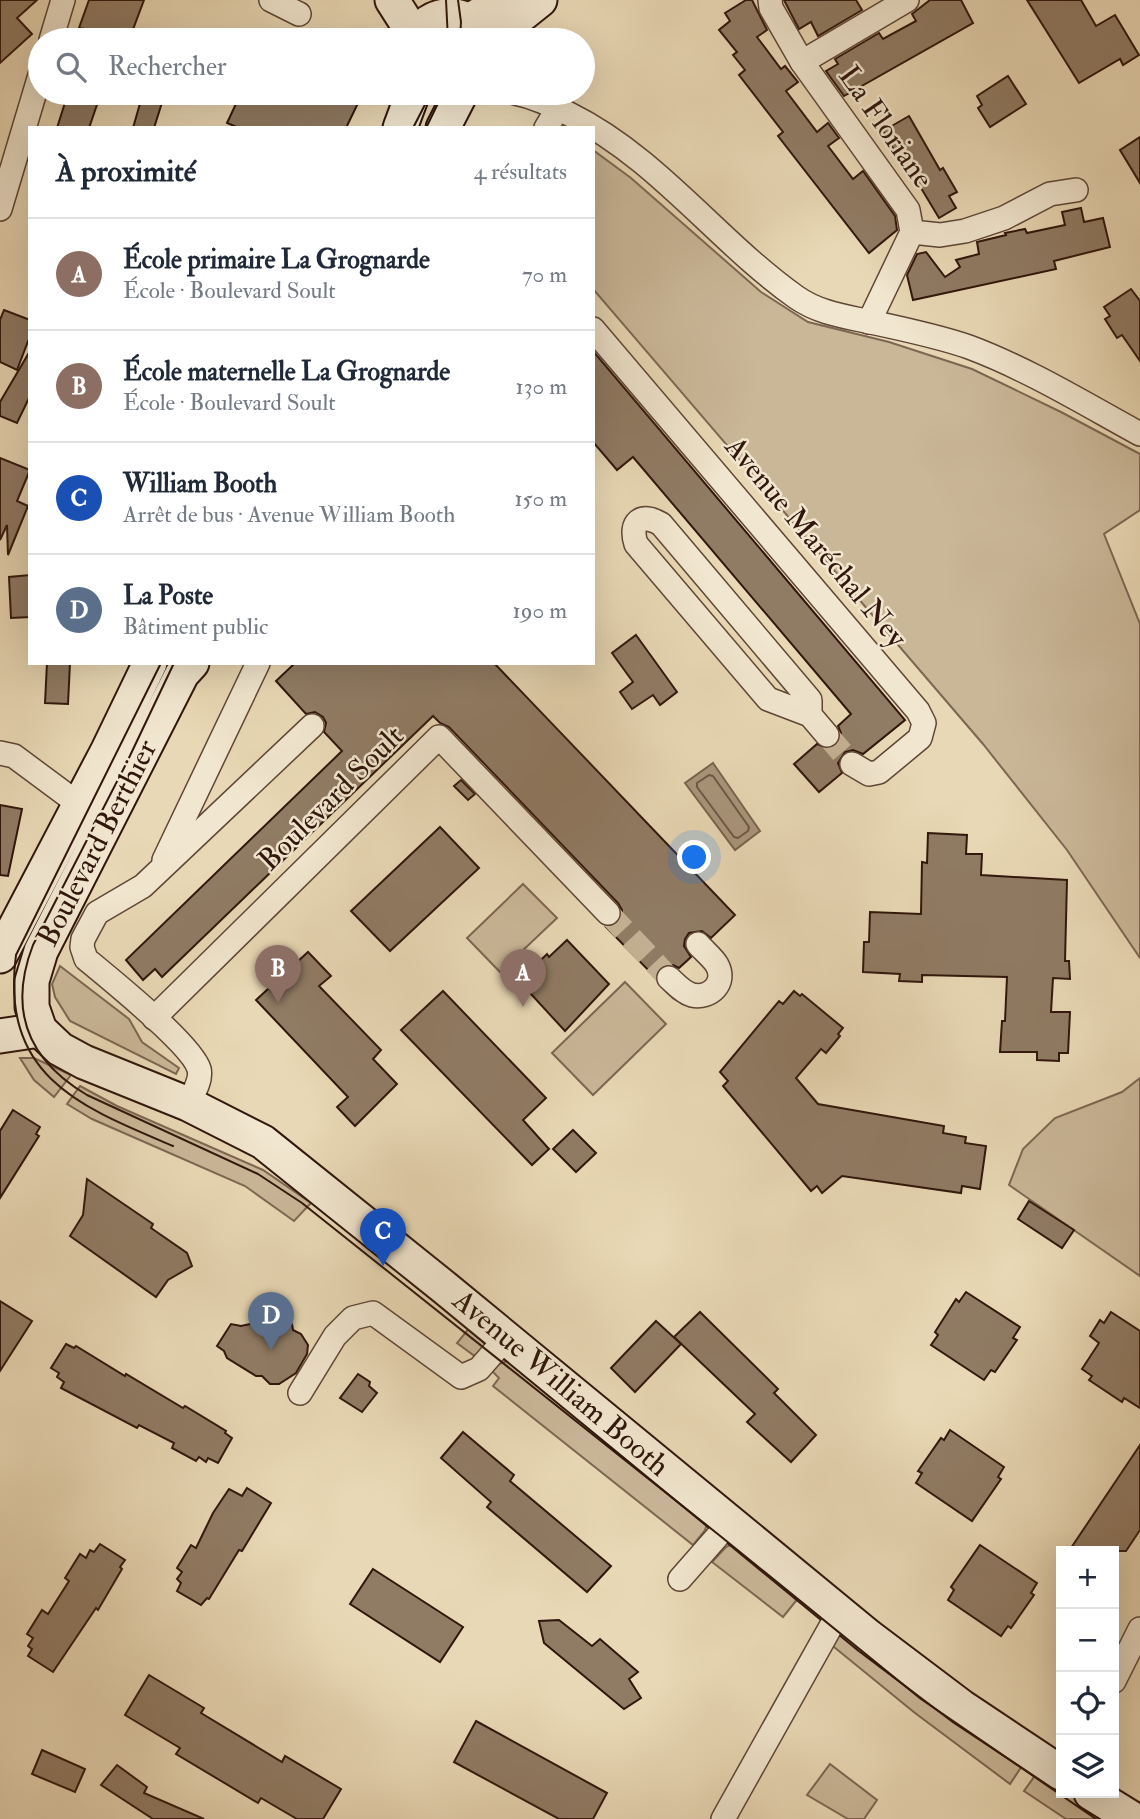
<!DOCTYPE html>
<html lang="fr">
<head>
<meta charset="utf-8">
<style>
  :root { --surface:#fff; --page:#f6f6f7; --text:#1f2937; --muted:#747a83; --line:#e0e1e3; --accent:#1a73e8 }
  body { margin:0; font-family:"IM FELL Double Pica",serif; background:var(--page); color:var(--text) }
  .controls { position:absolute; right:21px; bottom:21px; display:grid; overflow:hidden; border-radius:0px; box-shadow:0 7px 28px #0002 }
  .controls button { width:63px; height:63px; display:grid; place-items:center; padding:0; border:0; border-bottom:2px solid var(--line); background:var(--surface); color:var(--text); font:35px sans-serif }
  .you { position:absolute; left:695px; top:858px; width:24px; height:24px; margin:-18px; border:5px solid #fff; border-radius:50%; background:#1a73e8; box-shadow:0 0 0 10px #1a73e833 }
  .badge { display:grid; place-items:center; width:46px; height:46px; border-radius:50%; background:var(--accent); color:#fff; font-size:23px; font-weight:700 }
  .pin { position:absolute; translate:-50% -58px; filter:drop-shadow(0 2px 4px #0008) }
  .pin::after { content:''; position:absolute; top:37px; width:24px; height:21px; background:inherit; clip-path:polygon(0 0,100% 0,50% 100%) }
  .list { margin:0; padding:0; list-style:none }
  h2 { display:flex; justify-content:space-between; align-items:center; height:91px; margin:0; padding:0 28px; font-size:30px }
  h2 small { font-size:23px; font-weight:400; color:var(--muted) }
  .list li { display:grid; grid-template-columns:46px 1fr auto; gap:21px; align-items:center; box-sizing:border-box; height:112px; padding:0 28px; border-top:2px solid var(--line) }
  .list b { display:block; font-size:26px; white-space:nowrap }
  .list p { margin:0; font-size:23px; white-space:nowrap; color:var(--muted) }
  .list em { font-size:23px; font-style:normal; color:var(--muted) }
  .icon { flex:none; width:38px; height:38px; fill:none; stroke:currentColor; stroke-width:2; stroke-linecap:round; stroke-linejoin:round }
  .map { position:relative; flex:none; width:1140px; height:1819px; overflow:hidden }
  .search { position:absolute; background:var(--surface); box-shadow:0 7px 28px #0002; left:28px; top:28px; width:567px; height:77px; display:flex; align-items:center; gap:18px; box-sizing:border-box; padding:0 24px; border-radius:38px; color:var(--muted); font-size:26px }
  .panel { position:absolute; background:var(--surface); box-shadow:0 7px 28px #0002; left:28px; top:126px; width:567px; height:539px; border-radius:0px }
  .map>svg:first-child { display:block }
</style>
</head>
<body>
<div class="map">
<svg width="1140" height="1819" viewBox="0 0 1140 1819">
  <rect width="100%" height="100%" fill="#e9d8b5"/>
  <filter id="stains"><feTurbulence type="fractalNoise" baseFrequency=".00286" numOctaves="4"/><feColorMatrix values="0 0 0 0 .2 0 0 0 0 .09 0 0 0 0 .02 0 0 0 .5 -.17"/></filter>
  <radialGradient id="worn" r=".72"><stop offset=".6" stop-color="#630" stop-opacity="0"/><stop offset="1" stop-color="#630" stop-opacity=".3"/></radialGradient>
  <g fill="#cab798" stroke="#7d6652" stroke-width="2">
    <path d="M 593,150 L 631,178 L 761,292 L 808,322 L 889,342 L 972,369 L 1061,412 L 1140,454 L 1140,510 L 1104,534 L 1140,624 L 1140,958 L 1067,850 L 983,744 L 593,289 Z"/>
    <path d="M 523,884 L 557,918 L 500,972 L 467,938 Z"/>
    <path d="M 60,966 L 129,1019 L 142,1042 L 179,1068 L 176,1074 L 70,1021 L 55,997 L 52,984 Z"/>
    <path d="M 625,982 L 666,1024 L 593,1095 L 552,1053 Z"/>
    <path d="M 20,1058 L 34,1058 L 71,1075 L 54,1097 L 34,1080 Z"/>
    <path d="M 1140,1078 L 1140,1276 L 1009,1185 L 1023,1149 L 1055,1118 L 1122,1092 Z"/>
    <path d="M 80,1086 L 117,1106 L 263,1170 L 311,1203 L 294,1221 L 245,1186 L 92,1119 L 67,1104 Z"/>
    <path d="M 475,1321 L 487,1342 L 476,1357 L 457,1343 Z"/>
    <path d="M 510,1360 L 708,1521 L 705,1530 L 693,1545 L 493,1386 L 499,1378 L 492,1371 L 499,1364 Z"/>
    <path d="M 735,1543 L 804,1591 L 783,1617 L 712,1562 L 726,1547 Z"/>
    <path d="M 846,1631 L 1026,1760 L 1010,1784 L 915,1713 L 829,1643 L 836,1635 Z"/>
    <path d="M 830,1764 L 877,1800 L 864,1819 L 848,1819 L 807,1795 Z"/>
    <path d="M 1039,1770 L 1061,1786 L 1061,1793 L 1071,1793 L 1110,1819 L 1066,1819 L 1024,1791 Z"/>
  </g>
  <path fill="#aa967c" stroke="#79634f" stroke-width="2" d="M 713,763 L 760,831 L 735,850 L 685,783 Z"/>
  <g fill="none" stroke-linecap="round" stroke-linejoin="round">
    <path stroke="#6d5644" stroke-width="2" d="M 709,775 L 713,776 L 749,827 L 748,831 L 738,838 L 734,837 L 697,787 L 697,783 Z"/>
  </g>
  <g fill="#907b64" stroke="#30160c" stroke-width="2">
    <path d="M 0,0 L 37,0 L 17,18 L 32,34 L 0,63 Z"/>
    <path d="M 89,0 L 144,0 L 129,40 L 81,40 L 85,29 L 79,28 Z"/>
    <path d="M 746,0 L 752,0 L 767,30 L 757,37 L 781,69 L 785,66 L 798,82 L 786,91 L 817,132 L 828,123 L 839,138 L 828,146 L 853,179 L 863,171 L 895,216 L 897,230 L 869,253 L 778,136 L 783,132 L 739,75 L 745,70 L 733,55 L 737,52 L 719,30 L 730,21 L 725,13 Z"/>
    <path d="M 784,0 L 856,0 L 862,10 L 818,36 L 811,22 L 799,29 Z"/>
    <path d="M 930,0 L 961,0 L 973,23 L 844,96 L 826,71 L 838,64 L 835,59 L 879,33 L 883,39 L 916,21 L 912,14 Z"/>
    <path d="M 1027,0 L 1081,0 L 1096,26 L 1115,15 L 1139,55 L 1123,65 L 1120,59 L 1079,83 Z"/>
    <path d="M 1008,76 L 1026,104 L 990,127 L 978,108 L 982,105 L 977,96 Z"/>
    <path d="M 68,93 L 101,93 L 89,128 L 57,128 Z"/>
    <path d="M 143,93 L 165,93 L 154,128 L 133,128 Z"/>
    <path d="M 241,93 L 347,93 L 360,99 L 346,128 L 239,128 L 227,123 Z"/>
    <path d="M 909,116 L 940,170 L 943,168 L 957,192 L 949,196 L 956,208 L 939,218 L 918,183 L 922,180 L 904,150 L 897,155 L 883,131 Z"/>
    <path d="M 1140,137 L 1140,183 L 1120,150 Z"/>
    <path d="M 1081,208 L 1084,222 L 1103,218 L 1110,247 L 1054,261 L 1056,269 L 913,300 L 907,275 L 917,254 L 926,252 L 945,277 L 960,267 L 956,260 L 979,254 L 977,242 L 1006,235 L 1005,233 L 1025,229 L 1027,233 L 1065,225 L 1062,212 Z"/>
    <path d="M 1131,289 L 1140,301 L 1140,361 L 1122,335 L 1117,338 L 1105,319 L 1110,316 L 1104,307 Z"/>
    <path d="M 4,310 L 30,320 L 30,336 L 17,370 L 0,362 L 0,320 Z"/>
    <path d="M 30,351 L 30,396 L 17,423 L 0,416 L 0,402 Z"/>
    <path d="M 593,351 L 905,720 L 863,754 L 853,750 L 845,752 L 838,763 L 842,773 L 819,792 L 794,764 L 817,744 L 829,749 L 837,745 L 841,733 L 838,726 L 851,714 L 633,457 L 617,470 L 593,442 Z"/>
    <path d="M 0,458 L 30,470 L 17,501 L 28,506 L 8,555 L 7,525 L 0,540 Z"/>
    <path d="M 30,575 L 30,617 L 11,618 L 9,577 Z"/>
    <path d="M 636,635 L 677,692 L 660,705 L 653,695 L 632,709 L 620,692 L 633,682 L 612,653 Z"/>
    <path d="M 47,663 L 70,663 L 68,704 L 45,703 Z"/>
    <path d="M 295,663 L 494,663 L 735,915 L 711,938 L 702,931 L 689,933 L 685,939 L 684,946 L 691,957 L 679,968 L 673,965 L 664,965 L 658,969 L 655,977 L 606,927 L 617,924 L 621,918 L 622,910 L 618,903 L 449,727 L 440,723 L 433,716 L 162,977 L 155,969 L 143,980 L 126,960 L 342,751 L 324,732 L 326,723 L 323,717 L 315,712 L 306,714 L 276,681 Z"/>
    <path d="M 461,780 L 475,794 L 468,800 L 454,786 Z"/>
    <path d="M 0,805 L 22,809 L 8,876 L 0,875 Z"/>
    <path d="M 440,827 L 479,868 L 390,951 L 351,911 Z"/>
    <path d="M 928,833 L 967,835 L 966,854 L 982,854 L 981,875 L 1067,880 L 1065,961 L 1069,961 L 1070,979 L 1053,978 L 1051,1012 L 1070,1012 L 1068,1053 L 1059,1053 L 1059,1061 L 1037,1060 L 1037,1052 L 1000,1052 L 1002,1021 L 1005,1021 L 1007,977 L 922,975 L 922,982 L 899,981 L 900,974 L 863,972 L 864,942 L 869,942 L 870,912 L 921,914 L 922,862 L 927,863 Z"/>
    <path d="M 567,940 L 609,984 L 565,1031 L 519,981 L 547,954 L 549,957 Z"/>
    <path d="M 308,952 L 331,976 L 319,986 L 381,1050 L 373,1059 L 397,1084 L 355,1126 L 337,1107 L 348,1097 L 256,1000 Z"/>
    <path d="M 443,991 L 546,1098 L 523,1120 L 549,1149 L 532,1165 L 401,1030 Z"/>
    <path d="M 794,991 L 800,996 L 802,994 L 843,1028 L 838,1034 L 840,1036 L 826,1053 L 821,1049 L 796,1078 L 818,1104 L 944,1126 L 943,1133 L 966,1137 L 965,1143 L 986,1146 L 980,1189 L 962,1186 L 961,1193 L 842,1176 L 822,1193 L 817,1186 L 811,1191 L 723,1086 L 728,1081 L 720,1072 L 779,1001 L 783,1004 Z"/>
    <path d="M 13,1110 L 40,1127 L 36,1134 L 39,1136 L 0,1198 L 0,1131 Z"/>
    <path d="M 573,1130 L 596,1153 L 576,1172 L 553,1149 Z"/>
    <path d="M 87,1179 L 153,1224 L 151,1228 L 187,1253 L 192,1266 L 168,1280 L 156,1297 L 70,1236 L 83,1215 Z"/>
    <path d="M 1029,1201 L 1074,1230 L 1062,1248 L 1018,1219 Z"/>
    <path d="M 966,1292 L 1020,1327 L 1013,1338 L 1017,1340 L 995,1372 L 991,1370 L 984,1380 L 931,1345 L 938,1335 L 935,1332 L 956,1299 L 959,1302 Z"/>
    <path d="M 0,1301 L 32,1321 L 0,1371 Z"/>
    <path d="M 270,1311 L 292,1324 L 293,1330 L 301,1334 L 308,1345 L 307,1354 L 296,1373 L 279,1384 L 270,1384 L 262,1376 L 256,1376 L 227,1358 L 224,1351 L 217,1346 L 231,1324 L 241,1326 L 264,1321 Z"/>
    <path d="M 700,1312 L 778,1389 L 774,1393 L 816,1435 L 791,1462 L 747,1422 L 755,1414 L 674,1337 Z"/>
    <path d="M 1111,1312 L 1140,1331 L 1140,1408 L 1124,1398 L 1122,1402 L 1089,1380 L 1092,1376 L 1082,1369 L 1099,1343 L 1090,1336 L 1100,1320 L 1104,1323 Z"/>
    <path d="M 656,1321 L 681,1344 L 635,1392 L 611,1368 Z"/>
    <path d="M 66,1344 L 74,1348 L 76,1346 L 125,1376 L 126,1374 L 183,1408 L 185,1406 L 226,1431 L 225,1433 L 232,1438 L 218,1463 L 208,1458 L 206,1462 L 199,1457 L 196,1461 L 172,1448 L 174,1443 L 139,1425 L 137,1428 L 61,1388 L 64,1382 L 57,1377 L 59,1373 L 51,1368 Z"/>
    <path d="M 358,1374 L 370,1382 L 369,1386 L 377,1393 L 362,1412 L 340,1398 Z"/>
    <path d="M 950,1430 L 1004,1467 L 998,1477 L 1001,1479 L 972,1521 L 916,1483 L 922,1473 L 918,1471 L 941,1438 L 944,1440 Z"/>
    <path d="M 463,1432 L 514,1475 L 510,1481 L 611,1566 L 587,1592 L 487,1507 L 491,1502 L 441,1458 Z"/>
    <path d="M 1140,1445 L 1140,1530 L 1126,1551 L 1069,1551 Z"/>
    <path d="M 247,1488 L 271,1503 L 242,1551 L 239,1550 L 209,1599 L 207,1598 L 201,1605 L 177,1591 L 181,1583 L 177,1579 L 182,1572 L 177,1568 L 191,1545 L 196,1548 L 213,1513 L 229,1489 L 242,1496 Z"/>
    <path d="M 100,1544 L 125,1560 L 120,1567 L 122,1569 L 98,1610 L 96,1608 L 53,1672 L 28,1656 L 32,1649 L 28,1646 L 33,1638 L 27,1634 L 42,1610 L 48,1614 L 69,1581 L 65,1578 L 80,1554 L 86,1558 L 90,1550 L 94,1552 Z"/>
    <path d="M 980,1545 L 1037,1583 L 1031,1593 L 1034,1595 L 1011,1628 L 1008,1626 L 1001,1636 L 948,1600 L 954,1590 L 951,1587 Z"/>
    <path d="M 373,1569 L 463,1627 L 440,1662 L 350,1604 Z"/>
    <path d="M 559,1620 L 592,1646 L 600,1639 L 638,1672 L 629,1679 L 641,1698 L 624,1709 L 544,1643 L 539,1621 Z"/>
    <path d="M 149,1675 L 204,1708 L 201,1713 L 282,1762 L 285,1756 L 341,1789 L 323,1819 L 297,1819 L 261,1798 L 258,1803 L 176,1754 L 180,1748 L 125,1715 Z"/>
    <path d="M 476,1721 L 607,1793 L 593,1819 L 559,1819 L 454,1762 Z"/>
    <path d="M 42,1750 L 85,1769 L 75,1792 L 32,1774 Z"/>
    <path d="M 117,1765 L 147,1787 L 144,1793 L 204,1819 L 153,1819 L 101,1785 Z"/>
  </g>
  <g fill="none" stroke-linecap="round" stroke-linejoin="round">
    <g stroke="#c4b193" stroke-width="23" stroke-dasharray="23 11" stroke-linecap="butt">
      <path d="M 827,735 L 852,764"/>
      <path d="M 608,913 L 669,978"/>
    </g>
    <g stroke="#5e4636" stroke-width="26">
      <g id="street">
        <path d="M 271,0 L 299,14"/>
        <path d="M 770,0 L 771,8 L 802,62 L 908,210 L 912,232 L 869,322"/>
        <path d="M 51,40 L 63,0"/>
        <path d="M 802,62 L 907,0"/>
        <path d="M 515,93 C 535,97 551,105 569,114 C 658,158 717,241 796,297 C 817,312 842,316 866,321 C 899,328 938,336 969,347 C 1028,369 1085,404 1140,434"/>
        <path d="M 546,128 L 558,108"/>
        <path d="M 0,209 L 40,75"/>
        <path d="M 912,232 L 940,235 L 965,231 L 1004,218 L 1050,194 L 1076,190"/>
        <path d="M 593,329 L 918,711 L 924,723 L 920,738 L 879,772 L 869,774 L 852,764"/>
        <path d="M 810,715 L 810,700 L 661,524 C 641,512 629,522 636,544 L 768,699 L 810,715 L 827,735"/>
        <path d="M 0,753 L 14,756 L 80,805"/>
        <path d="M 164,860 L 258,663"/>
        <path d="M 669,978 C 676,984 682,992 692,995 C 710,999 727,983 717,965 C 713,958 704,951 698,944"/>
        <path d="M 154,1018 L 439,737 L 608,913"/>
        <path d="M 188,1104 C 193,1094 202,1080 199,1069 C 192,1045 109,978 86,959 L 82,947 L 83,939 L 97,913 L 143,886 L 312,726"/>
        <path d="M 300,1393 L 335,1336 L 353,1318 L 373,1313 L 461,1377 L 479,1369 L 506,1338"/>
        <path d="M 680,1579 L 730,1522"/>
        <path d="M 1114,1681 L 1140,1629"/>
        <path d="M 723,1819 L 839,1612"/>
      </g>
    </g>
    <g stroke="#30160c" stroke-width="37">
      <g id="secondary">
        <path d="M 392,0 L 406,22 L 411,40"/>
        <path d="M 469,21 L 504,0"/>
        <path d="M 413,40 C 429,9 469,6 485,40"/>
        <path d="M 490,40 L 540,0"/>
        <path d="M 400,128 L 413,93"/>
        <path d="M 443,128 L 461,93"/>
        <path d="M 192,663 L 182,674 L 41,951 L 32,981 L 32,1007 L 40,1030 L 60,1049 L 84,1062 L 188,1104 L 263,1142 L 445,1288 L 868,1636 L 962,1707 L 1061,1773"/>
        <path d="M 0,956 L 108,750 L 150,663"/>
        <path d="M 0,1036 L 40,1030"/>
        <path d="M 1091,1793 L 1133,1819"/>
      </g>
    </g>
    <use href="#street" stroke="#f1e6cf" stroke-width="23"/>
    <use href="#secondary" stroke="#f1e6cf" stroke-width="33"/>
    <g stroke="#30160c" stroke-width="2">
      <path d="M 446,0 L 448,40"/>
      <path d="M 458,0 L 461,22 L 460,40"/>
      <path d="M 413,128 L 431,93"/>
      <path d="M 426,128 L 443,93"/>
      <path d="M 161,663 L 16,955 C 0,1077 81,1107 173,1146"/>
      <path d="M 174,663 L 127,762 L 33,945 C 8,1010 28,1060 87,1095 L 258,1174 L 302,1203 L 719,1535 L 921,1699 L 1096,1819"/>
    </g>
  </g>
  <g text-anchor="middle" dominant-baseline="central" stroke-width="5" stroke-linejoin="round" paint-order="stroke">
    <g font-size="30" fill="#30160c" stroke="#f1e6cf">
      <text transform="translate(886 127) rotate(55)">La Floriane</text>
      <text transform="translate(816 542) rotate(50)">Avenue Maréchal Ney</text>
      <text transform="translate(331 798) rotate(-45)">Boulevard Soult</text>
      <text transform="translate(97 843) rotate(-63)">Boulevard Berthier</text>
      <text transform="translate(561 1383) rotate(40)">Avenue William Booth</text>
    </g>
  </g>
  <rect width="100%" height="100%" filter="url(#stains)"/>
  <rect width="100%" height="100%" fill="url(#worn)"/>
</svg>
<div class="controls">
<button>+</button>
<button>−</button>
<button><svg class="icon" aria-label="locate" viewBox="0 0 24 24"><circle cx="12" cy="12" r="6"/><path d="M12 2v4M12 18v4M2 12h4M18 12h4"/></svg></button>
<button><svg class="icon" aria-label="layers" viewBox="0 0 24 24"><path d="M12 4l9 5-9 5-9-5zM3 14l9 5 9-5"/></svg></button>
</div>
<div class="you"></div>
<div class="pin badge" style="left:523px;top:1007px;background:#8d6e63">A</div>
<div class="pin badge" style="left:278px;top:1003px;background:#8d6e63">B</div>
<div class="pin badge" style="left:383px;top:1266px;background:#1a4fb4">C</div>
<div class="pin badge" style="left:271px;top:1350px;background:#5c6f8a">D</div>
<div class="search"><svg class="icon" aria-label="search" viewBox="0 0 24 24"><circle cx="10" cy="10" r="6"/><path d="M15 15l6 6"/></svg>Rechercher</div>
<section class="panel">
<h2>À proximité<small>4 résultats</small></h2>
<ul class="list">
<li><span class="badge" style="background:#8d6e63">A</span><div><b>École primaire La Grognarde</b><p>École · Boulevard Soult</p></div><em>70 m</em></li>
<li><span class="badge" style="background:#8d6e63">B</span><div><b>École maternelle La Grognarde</b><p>École · Boulevard Soult</p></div><em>130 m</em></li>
<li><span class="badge" style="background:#1a4fb4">C</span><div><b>William Booth</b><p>Arrêt de bus · Avenue William Booth</p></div><em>150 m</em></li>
<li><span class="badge" style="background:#5c6f8a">D</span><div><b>La Poste</b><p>Bâtiment public</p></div><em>190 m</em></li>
</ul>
</section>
</div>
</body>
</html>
